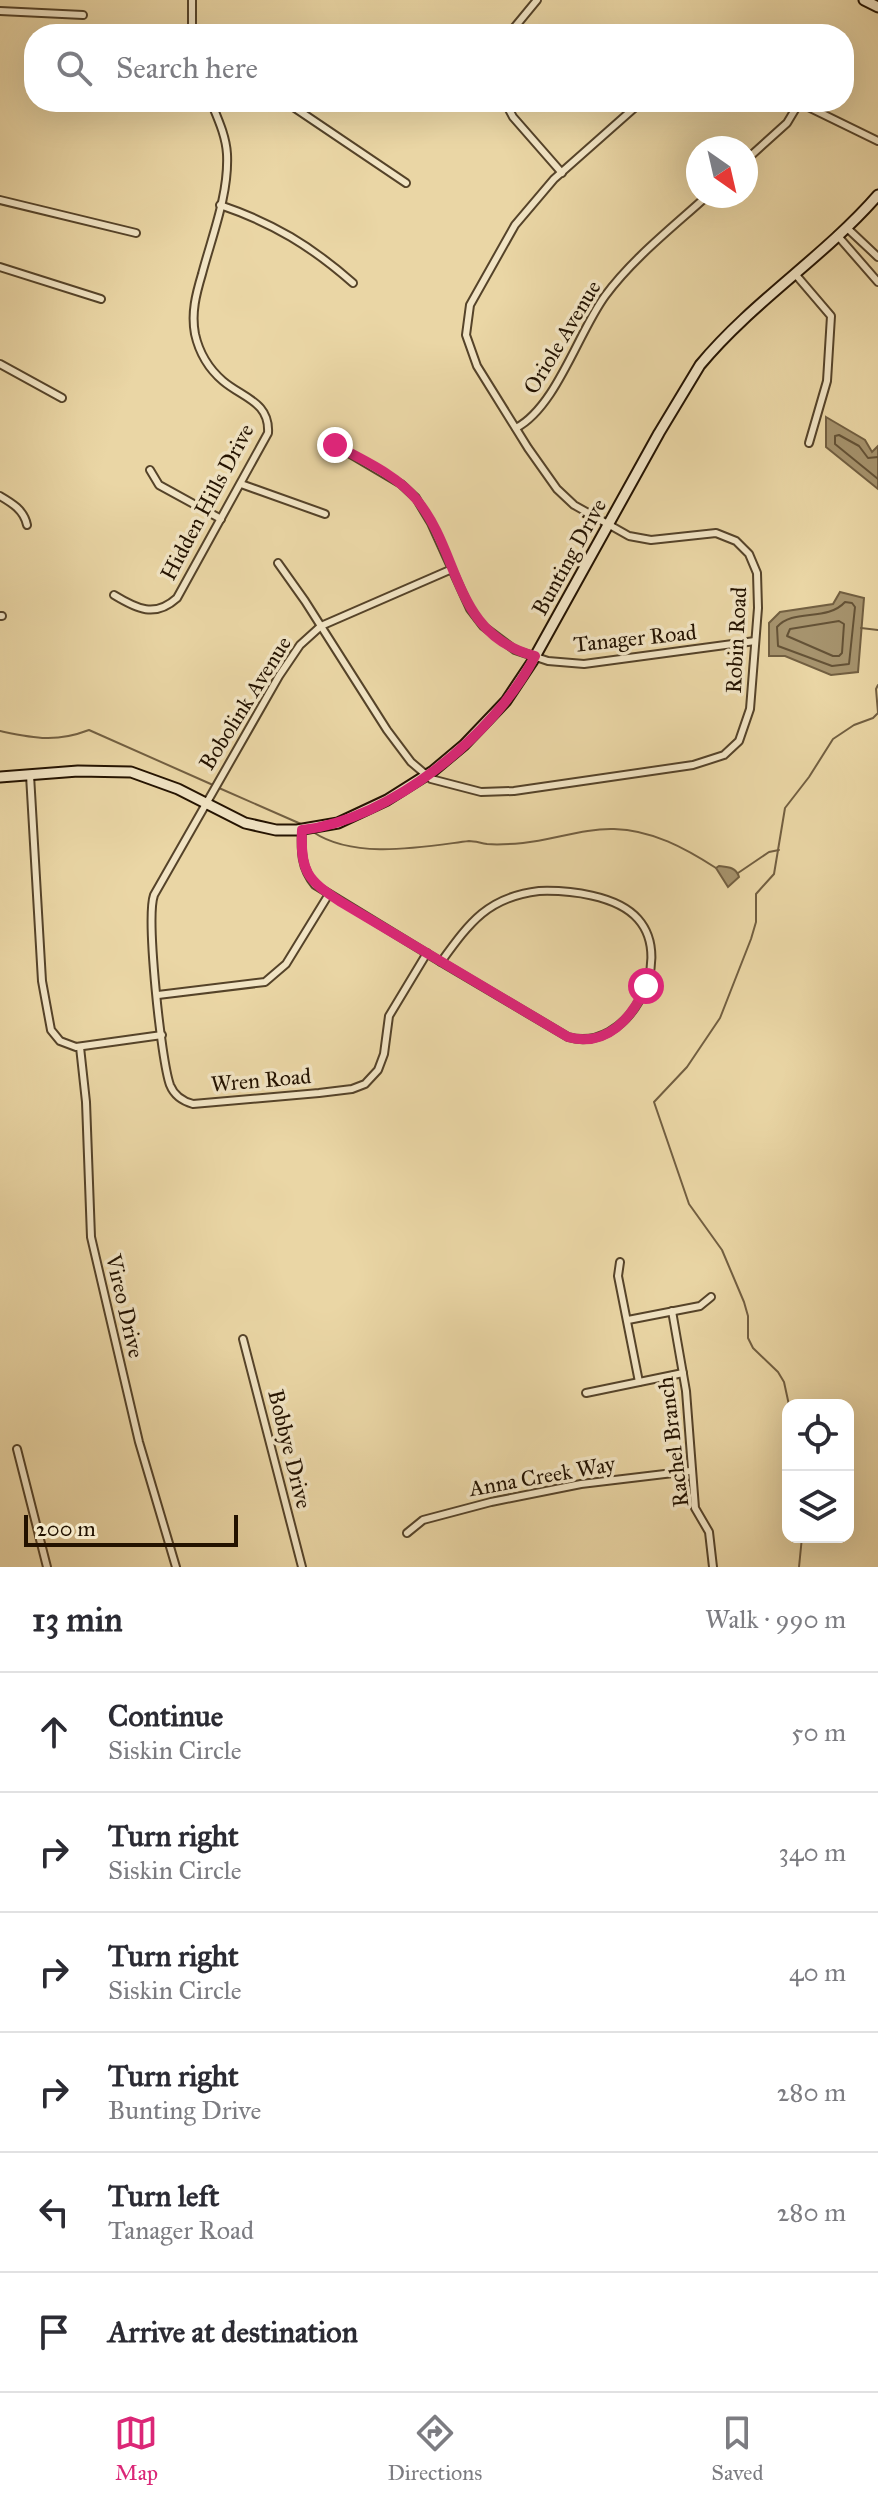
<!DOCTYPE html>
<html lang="en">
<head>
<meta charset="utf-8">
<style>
  :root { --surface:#fff; --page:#f2f2f3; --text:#2b2b33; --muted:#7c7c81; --line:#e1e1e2; --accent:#db2777 }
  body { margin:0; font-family:"IM FELL Great Primer",serif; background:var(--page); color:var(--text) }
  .controls { position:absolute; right:24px; bottom:24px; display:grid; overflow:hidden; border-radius:16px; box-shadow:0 8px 32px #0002 }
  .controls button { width:72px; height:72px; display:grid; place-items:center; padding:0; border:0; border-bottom:2px solid var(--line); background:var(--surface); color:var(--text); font:40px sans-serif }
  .compass { position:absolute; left:686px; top:136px; width:72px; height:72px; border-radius:50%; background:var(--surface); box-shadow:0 8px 32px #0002; rotate:146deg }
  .scale { position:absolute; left:24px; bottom:20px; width:214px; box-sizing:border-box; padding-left:8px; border:4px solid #231200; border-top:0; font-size:22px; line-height:28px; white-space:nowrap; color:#231200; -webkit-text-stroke:6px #f1e4c4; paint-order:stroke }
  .stop { position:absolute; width:24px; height:24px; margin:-18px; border:6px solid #db2777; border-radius:50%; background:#fff }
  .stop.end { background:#db2777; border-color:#fff; box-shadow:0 2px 8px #0008 }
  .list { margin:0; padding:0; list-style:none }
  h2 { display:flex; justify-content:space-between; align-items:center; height:104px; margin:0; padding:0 32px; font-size:34px }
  h2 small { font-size:26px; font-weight:400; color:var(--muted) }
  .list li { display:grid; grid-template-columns:52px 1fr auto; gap:24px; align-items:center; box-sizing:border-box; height:120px; padding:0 32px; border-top:2px solid var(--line) }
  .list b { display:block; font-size:30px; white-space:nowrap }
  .list p { margin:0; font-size:26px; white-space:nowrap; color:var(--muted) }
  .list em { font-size:26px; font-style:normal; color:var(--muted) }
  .icon { flex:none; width:44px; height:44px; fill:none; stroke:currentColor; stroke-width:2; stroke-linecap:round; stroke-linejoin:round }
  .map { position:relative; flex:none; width:878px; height:1567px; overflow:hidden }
  .search { position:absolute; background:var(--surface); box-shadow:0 8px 32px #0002; left:24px; right:24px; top:24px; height:88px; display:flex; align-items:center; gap:20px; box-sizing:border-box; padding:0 28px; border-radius:32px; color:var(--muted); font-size:30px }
  .sheet { height:824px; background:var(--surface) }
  nav { display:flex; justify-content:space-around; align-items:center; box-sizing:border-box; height:112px; border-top:2px solid var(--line); background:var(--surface); font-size:22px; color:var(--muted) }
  nav a { display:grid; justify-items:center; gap:4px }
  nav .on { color:var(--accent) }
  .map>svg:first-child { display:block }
</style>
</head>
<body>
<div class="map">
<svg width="878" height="1567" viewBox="0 0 878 1567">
  <rect width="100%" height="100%" fill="#ead6a5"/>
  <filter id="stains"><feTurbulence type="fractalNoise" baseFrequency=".0025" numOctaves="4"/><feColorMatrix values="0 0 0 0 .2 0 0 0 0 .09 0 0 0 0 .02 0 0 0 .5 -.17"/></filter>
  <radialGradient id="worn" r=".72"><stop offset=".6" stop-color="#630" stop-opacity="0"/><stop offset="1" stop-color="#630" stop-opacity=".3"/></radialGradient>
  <g fill="#a6936d" stroke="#725f41" stroke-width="2">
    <path d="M 826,417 L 865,440 L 872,452 L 878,446 L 878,489 L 826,447 Z"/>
    <path d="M 840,592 L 864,598 L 858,672 L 831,675 L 785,656 L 769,656 L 769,623 L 780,612 L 833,604 Z"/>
    <path d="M 719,866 C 728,867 736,867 739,877 L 728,887 L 716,868 Z"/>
  </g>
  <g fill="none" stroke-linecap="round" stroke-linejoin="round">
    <g stroke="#645236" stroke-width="2">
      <path d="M 878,457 L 868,458 L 859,446 L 839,435 L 835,436 L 835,444 L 878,479"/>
      <path d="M 845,602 L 852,603 L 855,607 L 849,664 L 832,666 L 778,646 L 777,627 C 793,608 827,622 845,602 Z"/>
      <path d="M 839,621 L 844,624 L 842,653 L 839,656 L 833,656 L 787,636 L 790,629 Z"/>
    </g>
    <g stroke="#725f41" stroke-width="2">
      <path d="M 861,628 L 878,630"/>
      <path d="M 0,731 C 34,738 55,743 89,730 L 213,785"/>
      <path d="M 219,788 L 301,824"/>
      <path d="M 313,832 C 355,860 421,847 469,841 C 475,841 480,843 487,844 C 498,845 512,844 523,843 C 553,840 585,828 614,829 C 652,830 685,848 716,868"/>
      <path d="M 738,873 L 769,852 L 779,850"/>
      <path d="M 789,1405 L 784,1382 L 778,1372 L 753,1348 L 748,1338 L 748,1316 L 744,1302 L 722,1250 L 689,1204 L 654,1102 L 687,1067 L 720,1018 L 751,939 L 756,922 L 756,894 L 774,874 L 785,808 L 809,777 L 833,739 L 854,725 L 873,718 L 878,713 L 876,689 L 878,685"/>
      <path d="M 799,1567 L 802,1537"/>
    </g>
    <g stroke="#554329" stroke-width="10">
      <g id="street">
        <path d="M 0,11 L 83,15"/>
        <path d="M 192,34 L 192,0"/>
        <path d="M 509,34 L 537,0"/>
        <path d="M 286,102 L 406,183"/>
        <path d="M 505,102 L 513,117 L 562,173"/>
        <path d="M 798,102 L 878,141"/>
        <path d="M 746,160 L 787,123 L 799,103"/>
        <path d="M 0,200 L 136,233"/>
        <path d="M 220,205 C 273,223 311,246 353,283"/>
        <path d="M 846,227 L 878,257"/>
        <path d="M 837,235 L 878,282"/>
        <path d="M 0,267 L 101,299"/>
        <path d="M 796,275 L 831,316 L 827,381 L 809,443"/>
        <path d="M 0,364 L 62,398"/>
        <path d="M 516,428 C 556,407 578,333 605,296 C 633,258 673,227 707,196"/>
        <path d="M 335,445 L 401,484 L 416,498 L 431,523 L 470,609 L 483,626 L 515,650 L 548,661 L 584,664 L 755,641"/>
        <path d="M 150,470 L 159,485 L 221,519"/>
        <path d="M 241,484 L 325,514"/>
        <path d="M 0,496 C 12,503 24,510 27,525"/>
        <path d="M 278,563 L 305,601 L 387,730 L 411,762 L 431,779 L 481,792 L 514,791 L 693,765 L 724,755 L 739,741 L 750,709 L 758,608 L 757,573 L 749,554 L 736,541 L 716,533 L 651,540 L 629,536 L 574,505 L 557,489 L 528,448 L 477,366 L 466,335 L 470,305 L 515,225 L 554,179 L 641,102"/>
        <path d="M 114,595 C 137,609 155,618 177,598 L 268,433 C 270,402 243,398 223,381 C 209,369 199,352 195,334 C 191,313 196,294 202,274 C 212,236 229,194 227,154 C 226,136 218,119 211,102"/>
        <path d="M 0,616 L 2,616"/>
        <path d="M 30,775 L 42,981 L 51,1030 L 60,1041 L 76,1047 L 162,1035"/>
        <path d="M 302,830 C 301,851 301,868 315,885 L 441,962"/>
        <path d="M 539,891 C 569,890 617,895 638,919 C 676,962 627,1054 568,1037 L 441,962 C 470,922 488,897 539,891 Z"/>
        <path d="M 427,953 L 389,1016 L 384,1054 L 378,1070 L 365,1084 L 352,1089 L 319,1093 L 193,1104 C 182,1101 174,1095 170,1085 C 161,1060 146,918 154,895 L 279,676 L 300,645 L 321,626 L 452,569"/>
        <path d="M 158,995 L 265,982 L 286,964 L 329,894"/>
        <path d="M 80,1047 L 86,1102 L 91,1237 L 139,1442 L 176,1567"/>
        <path d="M 620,1262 L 618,1276 L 639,1382"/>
        <path d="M 672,1311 L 686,1391 L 695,1508 L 709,1532 L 713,1567"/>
        <path d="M 628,1320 L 700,1306 L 711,1297"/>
        <path d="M 243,1339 L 302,1567"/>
        <path d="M 586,1393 L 683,1373"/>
        <path d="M 17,1449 L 47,1567"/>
        <path d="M 407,1533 L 423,1520 L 491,1502 L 581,1484 L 690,1471"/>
      </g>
    </g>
    <g stroke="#231200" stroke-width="13">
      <g id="secondary">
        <path d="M 864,0 L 878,7"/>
        <path d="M 0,777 L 78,771 L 131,772 L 178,789 L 245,823 L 276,830 L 297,830 L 338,823 L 387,800 L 433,771 L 464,745 L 506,701 L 532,662 L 659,433 L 700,365 C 752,302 824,257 878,195"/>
      </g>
    </g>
    <use href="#street" stroke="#f1e4c4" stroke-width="6"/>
    <use href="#secondary" stroke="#f1e4c4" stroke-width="9"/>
  </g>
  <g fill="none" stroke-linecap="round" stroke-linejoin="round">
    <path stroke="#db2777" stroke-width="10" d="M 335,445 C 363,460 397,475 417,500 C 461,554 453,635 535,656 C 495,735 390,820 302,830 C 300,871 307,880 341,902 L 568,1037 C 607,1048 632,1018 646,986"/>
  </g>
  <g text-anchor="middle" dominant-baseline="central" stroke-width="7" stroke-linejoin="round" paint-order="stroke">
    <g font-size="22" fill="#231200" stroke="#f1e4c4">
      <text transform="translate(562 337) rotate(-59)">Oriole Avenue</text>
      <text transform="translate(207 502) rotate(-62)">Hidden Hills Drive</text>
      <text transform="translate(569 557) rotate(-61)">Bunting Drive</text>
      <text transform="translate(635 638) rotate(-6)">Tanager Road</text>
      <text transform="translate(736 640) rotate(-87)">Robin Road</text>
      <text transform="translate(245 703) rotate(-58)">Bobolink Avenue</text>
      <text transform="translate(261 1080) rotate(-5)">Wren Road</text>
      <text transform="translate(125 1306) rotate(77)">Vireo Drive</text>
      <text transform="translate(673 1442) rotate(-97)">Rachel Branch</text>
      <text transform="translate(290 1449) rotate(76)">Bobbye Drive</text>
      <text transform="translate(542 1476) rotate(-10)">Anna Creek Way</text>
    </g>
  </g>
  <rect width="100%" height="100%" filter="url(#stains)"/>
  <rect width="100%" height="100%" fill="url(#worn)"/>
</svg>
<div class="controls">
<button><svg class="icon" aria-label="locate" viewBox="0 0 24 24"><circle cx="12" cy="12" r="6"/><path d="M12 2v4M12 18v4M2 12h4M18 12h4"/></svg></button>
<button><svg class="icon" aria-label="layers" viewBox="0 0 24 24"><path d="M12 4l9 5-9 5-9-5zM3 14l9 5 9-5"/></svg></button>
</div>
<svg class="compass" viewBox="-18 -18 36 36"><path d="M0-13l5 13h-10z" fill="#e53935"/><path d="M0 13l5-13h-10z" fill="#7c7c81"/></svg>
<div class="scale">200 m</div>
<div class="stop" style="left:646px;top:986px"></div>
<div class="stop end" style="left:335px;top:445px"></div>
<div class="search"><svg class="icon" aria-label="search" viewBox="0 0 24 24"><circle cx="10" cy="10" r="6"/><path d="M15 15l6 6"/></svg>Search here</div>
</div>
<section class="sheet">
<h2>13 min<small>Walk · 990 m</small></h2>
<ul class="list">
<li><svg class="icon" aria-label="ahead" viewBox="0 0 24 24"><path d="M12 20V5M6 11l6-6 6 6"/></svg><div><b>Continue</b><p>Siskin Circle</p></div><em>50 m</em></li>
<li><svg class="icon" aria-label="right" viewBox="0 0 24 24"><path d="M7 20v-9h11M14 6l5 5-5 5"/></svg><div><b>Turn right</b><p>Siskin Circle</p></div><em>340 m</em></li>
<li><svg class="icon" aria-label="right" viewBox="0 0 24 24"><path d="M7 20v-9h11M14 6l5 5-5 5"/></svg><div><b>Turn right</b><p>Siskin Circle</p></div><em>40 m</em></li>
<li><svg class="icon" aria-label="right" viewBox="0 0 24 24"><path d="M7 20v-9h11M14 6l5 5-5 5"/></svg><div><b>Turn right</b><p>Bunting Drive</p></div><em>280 m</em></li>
<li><svg class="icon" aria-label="left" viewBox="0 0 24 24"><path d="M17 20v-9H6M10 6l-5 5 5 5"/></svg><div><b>Turn left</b><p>Tanager Road</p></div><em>280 m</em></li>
<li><svg class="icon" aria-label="arrive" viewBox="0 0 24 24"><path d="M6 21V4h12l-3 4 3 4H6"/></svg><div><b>Arrive at destination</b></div></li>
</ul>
</section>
<nav>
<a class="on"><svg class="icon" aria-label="map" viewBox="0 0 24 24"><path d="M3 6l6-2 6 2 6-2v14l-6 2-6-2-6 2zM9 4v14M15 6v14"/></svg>Map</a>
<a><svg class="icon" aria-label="directions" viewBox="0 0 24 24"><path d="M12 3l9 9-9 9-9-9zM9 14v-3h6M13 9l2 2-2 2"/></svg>Directions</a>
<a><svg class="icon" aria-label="saved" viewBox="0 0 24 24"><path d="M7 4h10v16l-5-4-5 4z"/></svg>Saved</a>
</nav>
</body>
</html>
